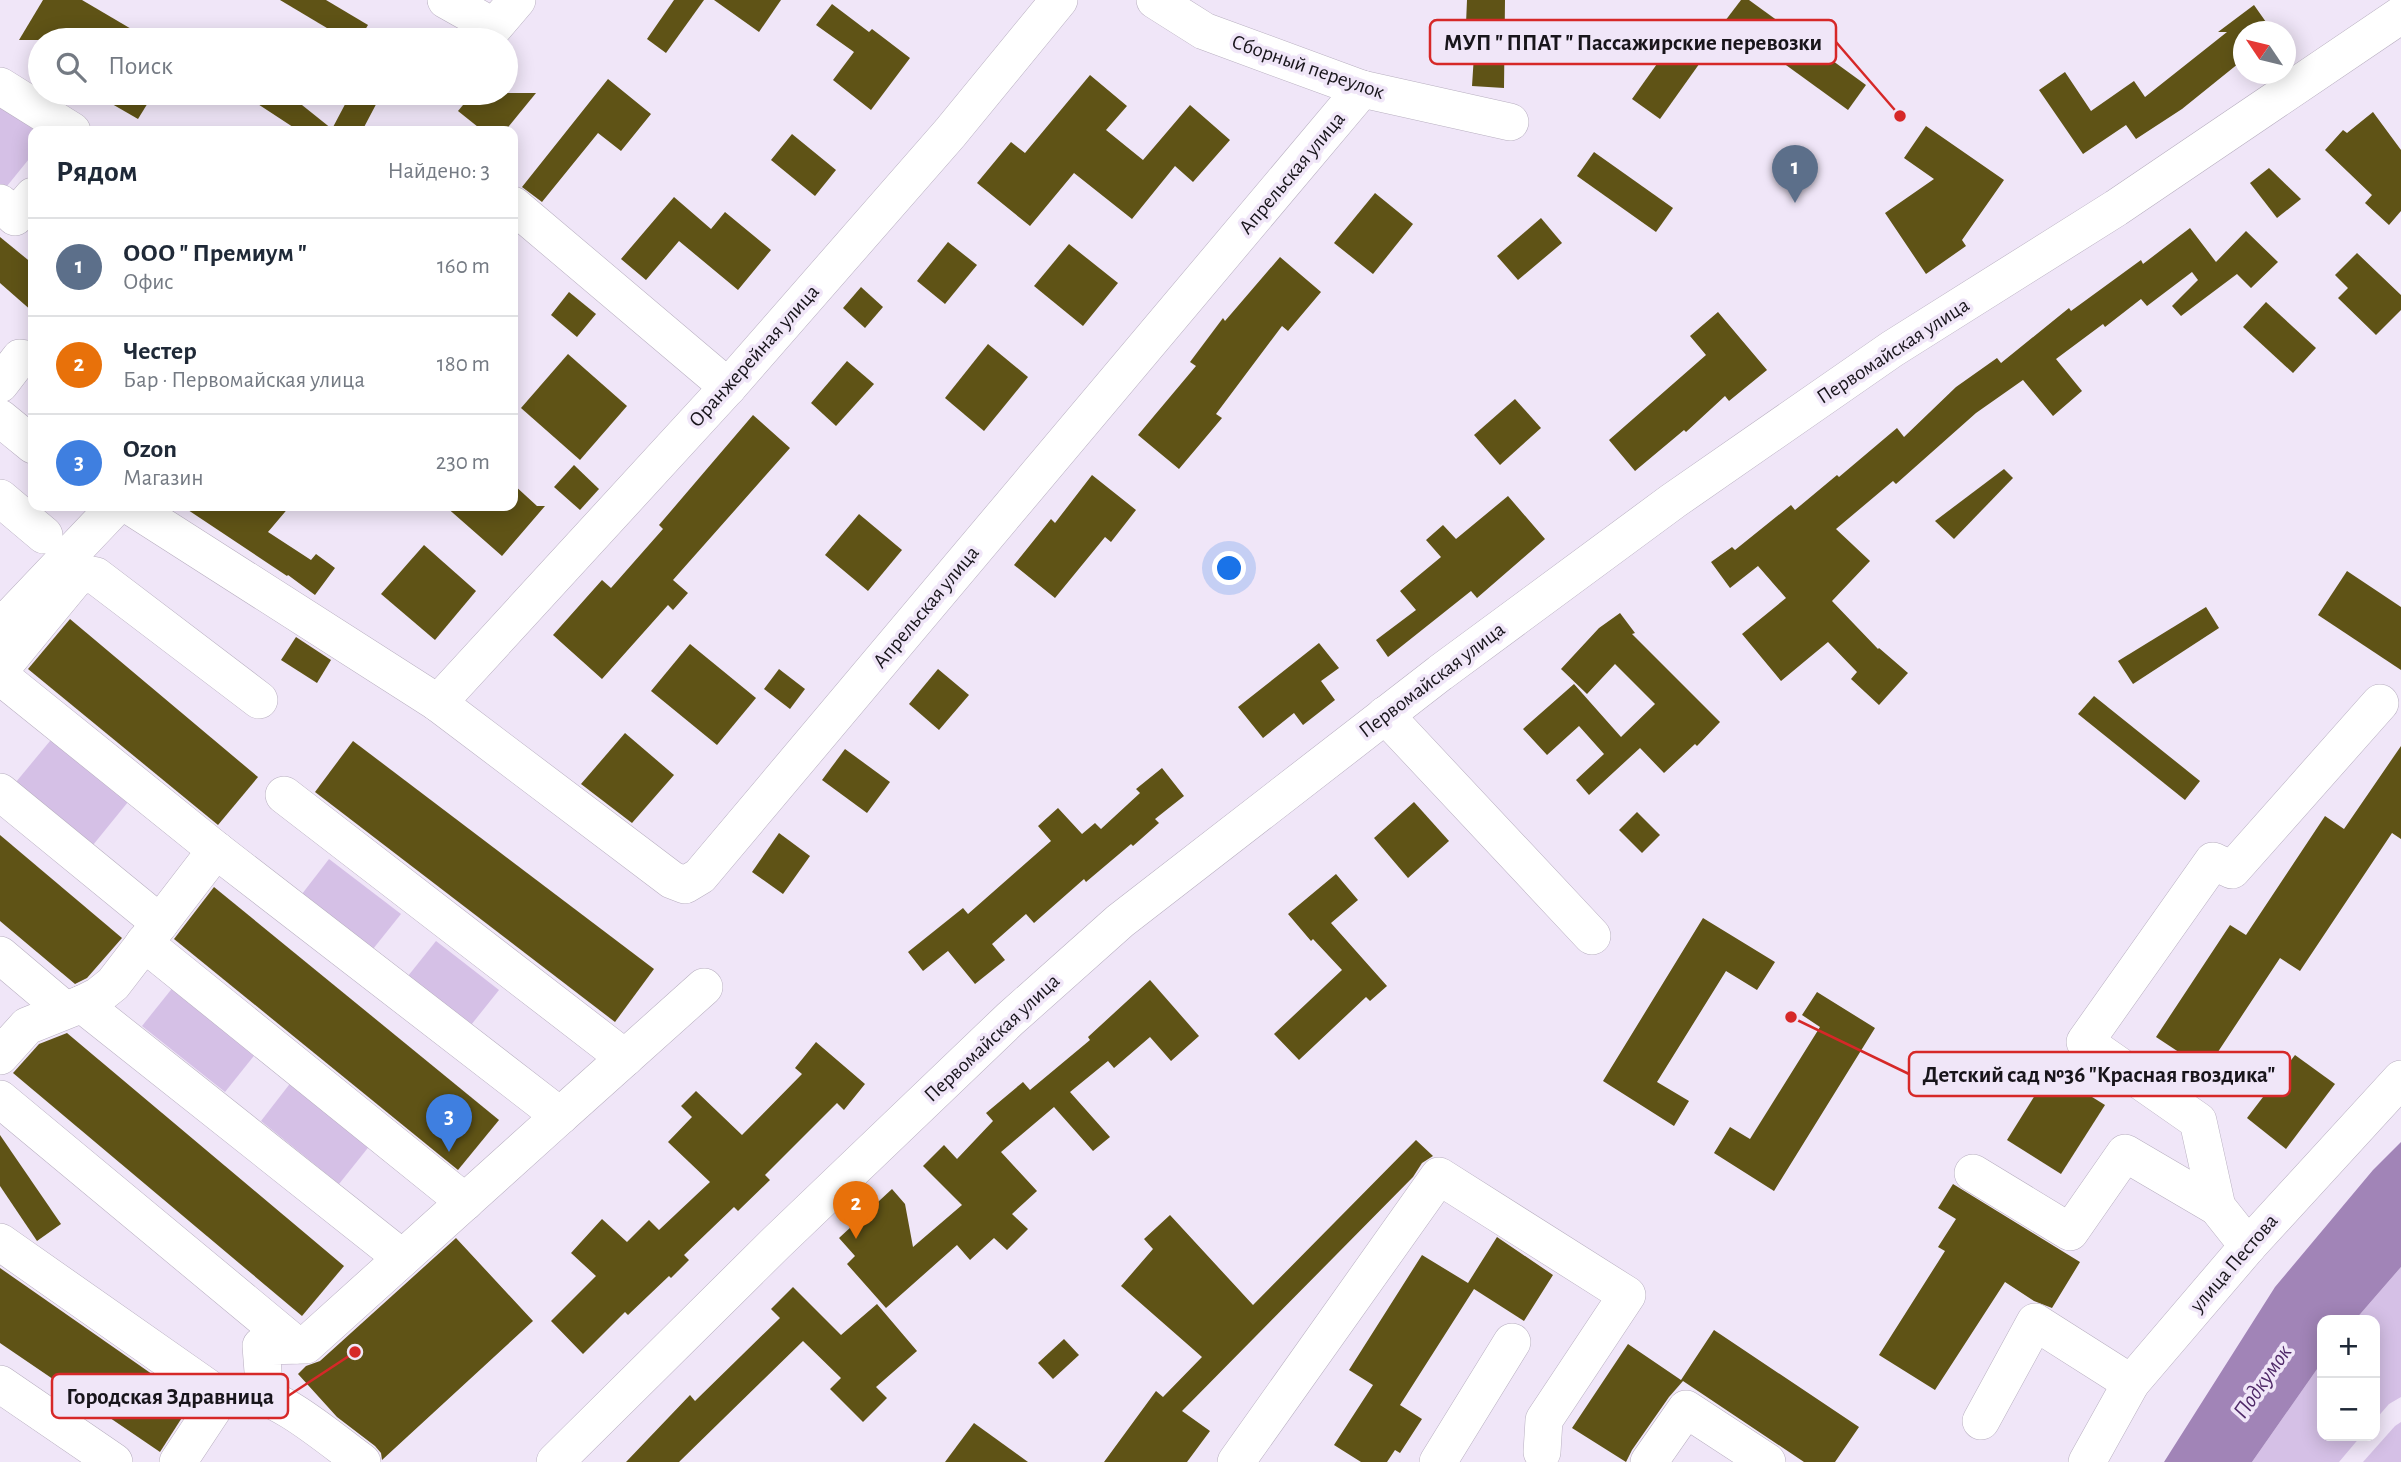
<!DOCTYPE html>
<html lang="ru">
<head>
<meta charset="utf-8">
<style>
  :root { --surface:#fff; --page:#f2f2f3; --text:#1f2937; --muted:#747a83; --line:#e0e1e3; --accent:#6b612d }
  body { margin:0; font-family:"Alegreya Sans",sans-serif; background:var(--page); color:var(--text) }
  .controls { position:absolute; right:21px; bottom:21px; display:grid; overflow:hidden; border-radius:14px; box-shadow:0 4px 18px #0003 }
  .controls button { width:63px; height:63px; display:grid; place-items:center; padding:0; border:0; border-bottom:2px solid var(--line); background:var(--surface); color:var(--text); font:35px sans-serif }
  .compass { position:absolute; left:2233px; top:21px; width:63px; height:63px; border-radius:50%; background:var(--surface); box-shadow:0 4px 18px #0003; rotate:305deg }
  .you { position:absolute; left:1230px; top:569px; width:24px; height:24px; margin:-18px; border:5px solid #fff; border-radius:50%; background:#1a73e8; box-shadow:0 0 0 10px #1a73e833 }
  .badge { display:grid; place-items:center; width:46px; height:46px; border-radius:50%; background:var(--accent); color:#fff; font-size:23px; font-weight:700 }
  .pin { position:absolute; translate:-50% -58px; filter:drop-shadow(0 2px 4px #0008) }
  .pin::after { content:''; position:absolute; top:37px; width:24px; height:21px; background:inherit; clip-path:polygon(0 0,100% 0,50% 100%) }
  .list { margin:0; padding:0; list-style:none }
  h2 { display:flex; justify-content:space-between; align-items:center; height:91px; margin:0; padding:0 28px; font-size:30px }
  h2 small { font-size:23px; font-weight:400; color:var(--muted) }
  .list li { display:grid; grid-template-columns:46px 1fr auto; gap:21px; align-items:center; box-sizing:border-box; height:98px; padding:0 28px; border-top:2px solid var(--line) }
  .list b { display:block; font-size:26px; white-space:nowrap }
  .list p { margin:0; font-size:23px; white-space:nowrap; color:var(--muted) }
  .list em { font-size:23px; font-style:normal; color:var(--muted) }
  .icon { flex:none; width:38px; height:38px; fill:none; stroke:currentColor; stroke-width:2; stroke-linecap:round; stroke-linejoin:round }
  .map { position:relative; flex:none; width:2401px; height:1462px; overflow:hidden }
  .search { position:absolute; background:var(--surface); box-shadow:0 4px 18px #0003; left:28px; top:28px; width:490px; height:77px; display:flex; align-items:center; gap:18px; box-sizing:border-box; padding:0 24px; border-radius:38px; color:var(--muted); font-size:26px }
  .panel { position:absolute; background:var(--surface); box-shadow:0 4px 18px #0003; left:28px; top:126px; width:490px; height:385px; border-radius:14px }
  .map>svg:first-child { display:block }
</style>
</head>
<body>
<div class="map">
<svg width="2401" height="1462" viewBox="0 0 2401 1462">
  <rect width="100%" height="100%" fill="#f0e6f8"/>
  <g fill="#d5c0e6">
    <path d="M 0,107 L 40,131 L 33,131 L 33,154 L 3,191 L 0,188 Z"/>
    <path d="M 55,735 L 132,797 L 93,845 L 16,782 Z"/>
    <path d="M 329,859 L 401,914 L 373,949 L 302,894 Z"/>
    <path d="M 436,941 L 499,990 L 471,1025 L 408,976 Z"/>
    <path d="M 174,986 L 257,1052 L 225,1092 L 142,1026 Z"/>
    <path d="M 292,1081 L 371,1144 L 339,1184 L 261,1121 Z"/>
    <path d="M 2401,1267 L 2401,1397 L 2389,1404 L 2375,1420 L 2375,1320 L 2355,1320 Z"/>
    <path d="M 2322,1362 L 2322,1436 L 2361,1436 L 2339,1462 L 2252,1462 Z"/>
    <path d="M 2401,1422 L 2401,1462 L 2363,1462 L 2395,1426 Z"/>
  </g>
  <path fill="#a184b7" d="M 2401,1142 L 2401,1267 L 2355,1320 L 2322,1320 L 2322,1362 L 2252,1462 L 2164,1462 L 2275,1287 L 2373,1170 Z"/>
  <g fill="#5f5316">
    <path d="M 43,0 L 82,0 L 150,40 L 19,40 Z"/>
    <path d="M 280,0 L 326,0 L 368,25 L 359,40 L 347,40 Z"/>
    <path d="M 674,0 L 704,0 L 666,53 L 647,39 Z"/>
    <path d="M 714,0 L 781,0 L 759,32 Z"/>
    <path d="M 1467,0 L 1505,0 L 1504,88 L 1472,86 L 1476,24 L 1466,24 Z"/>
    <path d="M 1741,0 L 1749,0 L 1866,85 L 1848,110 L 1725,21 Z"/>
    <path d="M 832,4 L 869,32 L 872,29 L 910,58 L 871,110 L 833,80 L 854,52 L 816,25 Z"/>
    <path d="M 2254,5 L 2273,32 L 2244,32 L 2244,59 L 2182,109 L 2136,139 L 2126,125 L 2083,154 L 2039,90 L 2065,72 L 2091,111 L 2134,81 L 2145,97 L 2227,32 L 2218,32 Z"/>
    <path d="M 1679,33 L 1707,53 L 1660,119 L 1632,99 Z"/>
    <path d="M 1090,75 L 1127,106 L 1106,130 L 1143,160 L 1190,105 L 1230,140 L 1193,182 L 1175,166 L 1132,219 L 1074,173 L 1030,226 L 977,183 L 1011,142 L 1025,153 Z"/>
    <path d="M 608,79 L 651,114 L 621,151 L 598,133 L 542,202 L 522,187 Z"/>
    <path d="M 93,93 L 154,93 L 138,119 Z"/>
    <path d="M 241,93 L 287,93 L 332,129 L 351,93 L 382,93 L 362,131 L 299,131 Z"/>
    <path d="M 473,93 L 536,93 L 505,131 L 483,131 L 458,111 Z"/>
    <path d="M 2373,112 L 2401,150 L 2401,211 L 2389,225 L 2365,203 L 2372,195 L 2325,150 L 2343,130 L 2347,133 Z"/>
    <path d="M 1926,126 L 2004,180 L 1962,240 L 1966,246 L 1926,274 L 1885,213 L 1934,179 L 1904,158 Z"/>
    <path d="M 792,134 L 836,170 L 815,196 L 771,160 Z"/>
    <path d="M 1594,152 L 1673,208 L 1656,232 L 1577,176 Z"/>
    <path d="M 2269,168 L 2301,199 L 2277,218 L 2250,183 Z"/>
    <path d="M 1375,193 L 1413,224 L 1373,274 L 1334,243 Z"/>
    <path d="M 674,197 L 711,229 L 725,212 L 771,250 L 738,290 L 679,241 L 646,280 L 621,259 Z"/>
    <path d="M 1541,218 L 1562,243 L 1518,280 L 1497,256 Z"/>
    <path d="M 2190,228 L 2216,262 L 2246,231 L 2278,262 L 2251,288 L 2237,274 L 2181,316 L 2172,306 L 2198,280 L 2192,272 L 2147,306 L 2141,299 L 2105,327 L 2103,324 L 2056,359 L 2082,391 L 2053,416 L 2023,380 L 1976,413 L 1896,484 L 1893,481 L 1836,529 L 1870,561 L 1832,601 L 1878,649 L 1879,648 L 1908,673 L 1879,705 L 1851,679 L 1857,672 L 1828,642 L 1781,681 L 1742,634 L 1786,598 L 1758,566 L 1730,588 L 1711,562 L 1732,547 L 1735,550 L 1791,505 L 1795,510 L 1837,475 L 1839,477 L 1897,428 L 1904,437 L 1956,387 L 1997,358 L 2001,363 L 2069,308 L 2071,311 L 2141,260 L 2143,264 Z"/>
    <path d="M 0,237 L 33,264 L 33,312 L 0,283 Z"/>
    <path d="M 948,242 L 977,265 L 945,304 L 917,281 Z"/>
    <path d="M 1069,244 L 1118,283 L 1083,326 L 1034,286 Z"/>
    <path d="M 2357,253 L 2401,295 L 2401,310 L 2376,335 L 2338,298 L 2348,288 L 2335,275 Z"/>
    <path d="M 1280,257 L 1321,292 L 1288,331 L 1282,326 L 1216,414 L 1222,418 L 1179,469 L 1138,435 L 1196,366 L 1190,362 L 1223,318 L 1225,321 Z"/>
    <path d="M 861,287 L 883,307 L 865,328 L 843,308 Z"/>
    <path d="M 569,292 L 596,314 L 577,337 L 551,315 Z"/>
    <path d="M 2266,302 L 2316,348 L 2293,373 L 2243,327 Z"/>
    <path d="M 1718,312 L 1767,370 L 1729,401 L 1725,396 L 1686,432 L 1684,430 L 1635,471 L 1609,440 L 1706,355 L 1690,336 Z"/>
    <path d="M 988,344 L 1028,377 L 984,431 L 945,398 Z"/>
    <path d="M 568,354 L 627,406 L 580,460 L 521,408 Z"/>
    <path d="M 847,361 L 874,384 L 836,426 L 811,403 Z"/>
    <path d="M 1515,399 L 1541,428 L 1500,465 L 1474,435 Z"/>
    <path d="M 753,415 L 790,448 L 673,580 L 688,593 L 673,610 L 668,605 L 602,679 L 553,635 L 602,580 L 611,588 L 663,529 L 659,525 Z"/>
    <path d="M 574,465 L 599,489 L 580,510 L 554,487 Z"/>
    <path d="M 2004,469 L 2013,478 L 1954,539 L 1935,521 Z"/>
    <path d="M 1092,475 L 1136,510 L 1111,542 L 1105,537 L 1055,598 L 1014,565 L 1051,519 L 1055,523 Z"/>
    <path d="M 513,484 L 537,506 L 545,506 L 502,556 L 445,506 L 513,506 Z"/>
    <path d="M 1508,496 L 1545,539 L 1477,598 L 1471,591 L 1388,657 L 1376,640 L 1416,610 L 1400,591 L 1441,557 L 1426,540 L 1443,525 L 1456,539 Z"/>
    <path d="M 182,506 L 290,506 L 268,532 L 311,560 L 316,554 L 335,568 L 315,595 L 288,575 L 287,576 Z"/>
    <path d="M 859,514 L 902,550 L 868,591 L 825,555 Z"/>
    <path d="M 424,545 L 476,591 L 435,640 L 381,594 Z"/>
    <path d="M 2347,571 L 2401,607 L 2401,670 L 2318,615 Z"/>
    <path d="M 2206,607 L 2219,628 L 2133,684 L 2118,661 Z"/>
    <path d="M 1620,613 L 1635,633 L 1632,634 L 1720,722 L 1697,746 L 1695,744 L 1664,773 L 1640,748 L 1589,795 L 1576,780 L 1604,754 L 1579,726 L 1547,755 L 1523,729 L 1574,684 L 1621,737 L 1655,704 L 1615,664 L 1587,694 L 1561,669 L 1599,628 Z"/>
    <path d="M 70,619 L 258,777 L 218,825 L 28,669 Z"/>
    <path d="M 296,637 L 331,660 L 317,683 L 281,660 Z"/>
    <path d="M 1319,643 L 1339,668 L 1321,681 L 1335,700 L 1303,725 L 1294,713 L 1263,738 L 1238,707 Z"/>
    <path d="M 690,644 L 756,698 L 717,745 L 651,691 Z"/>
    <path d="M 779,669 L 805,689 L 790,709 L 764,689 Z"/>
    <path d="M 938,669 L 969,695 L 939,730 L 909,704 Z"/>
    <path d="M 2094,696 L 2200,781 L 2185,800 L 2078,714 Z"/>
    <path d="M 625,733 L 674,775 L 632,823 L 581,784 Z"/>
    <path d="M 353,741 L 654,969 L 615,1022 L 315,792 Z"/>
    <path d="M 2401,746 L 2401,839 L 2392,833 L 2300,971 L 2280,958 L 2206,1070 L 2156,1037 L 2230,925 L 2246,935 L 2325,816 L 2344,829 Z"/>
    <path d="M 845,749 L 890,782 L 867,813 L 822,780 Z"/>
    <path d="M 1162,768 L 1184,796 L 1155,819 L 1159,823 L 1133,846 L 1131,844 L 1086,882 L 1084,879 L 1034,923 L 1026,914 L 992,944 L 1005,960 L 975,984 L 948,951 L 923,971 L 908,952 L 963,908 L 968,914 L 1051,841 L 1038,826 L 1058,808 L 1082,834 L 1095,823 L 1101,829 L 1140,793 L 1136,789 Z"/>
    <path d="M 1414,802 L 1449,841 L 1408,878 L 1374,838 Z"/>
    <path d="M 1637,812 L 1660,835 L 1642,853 L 1619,830 Z"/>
    <path d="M 779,833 L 810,856 L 783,894 L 752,872 Z"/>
    <path d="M 0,835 L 122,938 L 87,978 L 75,984 L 0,921 Z"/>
    <path d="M 1336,874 L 1358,900 L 1331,923 L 1387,986 L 1370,1001 L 1366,997 L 1299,1060 L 1274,1034 L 1342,970 L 1313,939 L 1311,941 L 1288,914 Z"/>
    <path d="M 214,887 L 499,1120 L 458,1170 L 174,939 Z"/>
    <path d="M 1703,918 L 1775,962 L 1757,990 L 1726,971 L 1657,1082 L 1689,1101 L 1674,1126 L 1603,1081 Z"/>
    <path d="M 1150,980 L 1199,1036 L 1171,1061 L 1150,1037 L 1114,1068 L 1108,1061 L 1070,1092 L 1110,1137 L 1093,1151 L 1054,1107 L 1001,1152 L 1037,1191 L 1012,1214 L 1028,1229 L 1007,1250 L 994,1238 L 970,1260 L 957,1245 L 886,1308 L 847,1264 L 855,1256 L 839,1238 L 892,1189 L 905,1204 L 913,1247 L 962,1205 L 923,1166 L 944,1145 L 957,1159 L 993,1121 L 986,1113 L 1023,1082 L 1030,1090 L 1090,1040 L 1088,1037 Z"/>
    <path d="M 1817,992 L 1875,1028 L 1774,1191 L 1714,1153 L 1730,1127 L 1750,1139 L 1820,1027 L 1802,1015 Z"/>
    <path d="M 67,1033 L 344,1266 L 302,1316 L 13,1073 L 39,1044 Z"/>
    <path d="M 816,1042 L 865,1084 L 844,1110 L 837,1103 L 765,1175 L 770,1180 L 738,1211 L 734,1207 L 684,1255 L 689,1260 L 671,1278 L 669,1276 L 628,1315 L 625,1312 L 583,1354 L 551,1321 L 596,1276 L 571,1253 L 602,1219 L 627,1242 L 649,1220 L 659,1230 L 710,1182 L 668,1142 L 692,1117 L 681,1106 L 696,1091 L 742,1135 L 802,1074 L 795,1068 Z"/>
    <path d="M 2295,1055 L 2335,1084 L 2286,1149 L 2247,1118 Z"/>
    <path d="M 2050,1071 L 2105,1105 L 2061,1174 L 2007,1140 Z"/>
    <path d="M 0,1135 L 61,1224 L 37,1241 L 0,1186 Z"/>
    <path d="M 1416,1140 L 1433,1156 L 1422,1163 L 1413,1177 L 1182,1411 L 1210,1431 L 1187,1462 L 1104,1462 L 1156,1391 L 1163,1397 L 1202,1357 L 1121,1286 L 1153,1249 L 1144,1239 L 1170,1215 L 1253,1305 Z"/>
    <path d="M 1953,1184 L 2080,1262 L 2052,1308 L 2034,1301 L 2005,1282 L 1935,1390 L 1879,1355 L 1945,1251 L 1938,1247 L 1956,1219 L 1938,1208 Z"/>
    <path d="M 1497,1237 L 1553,1275 L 1524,1321 L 1474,1289 L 1400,1405 L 1422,1419 L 1400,1453 L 1395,1450 L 1387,1462 L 1361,1462 L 1334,1445 L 1373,1385 L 1349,1370 L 1422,1255 L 1468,1283 Z"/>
    <path d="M 456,1238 L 533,1321 L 382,1460 L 381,1453 L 375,1446 L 337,1417 L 298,1374 L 306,1366 L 320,1361 Z"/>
    <path d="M 0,1268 L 192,1402 L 160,1452 L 0,1343 Z"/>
    <path d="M 793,1287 L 841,1335 L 877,1304 L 917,1351 L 876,1387 L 887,1398 L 863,1422 L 830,1389 L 841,1378 L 803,1341 L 679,1462 L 626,1462 L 690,1395 L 695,1401 L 780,1318 L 771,1309 Z"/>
    <path d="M 1714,1330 L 1859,1427 L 1835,1462 L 1804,1462 L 1683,1381 L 1669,1397 L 1632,1450 L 1626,1462 L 1572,1428 L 1628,1344 L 1681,1380 Z"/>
    <path d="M 1064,1339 L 1079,1355 L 1053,1379 L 1038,1363 Z"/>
    <path d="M 974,1423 L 1028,1462 L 945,1462 Z"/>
  </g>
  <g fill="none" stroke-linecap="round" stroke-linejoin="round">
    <g stroke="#b8afc0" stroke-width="38">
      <g id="minor">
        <path d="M 446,0 L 494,27 L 517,0"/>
        <path d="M 1155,0 L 1204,31 L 1362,89 L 1510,122"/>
        <path d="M 0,86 L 72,131"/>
        <path d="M 0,203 L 15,217 L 33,196"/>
        <path d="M 513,205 L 728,387"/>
        <path d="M 0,384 L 20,358 L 33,360"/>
        <path d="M 0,418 L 33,445"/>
        <path d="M 0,498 L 44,535"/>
        <path d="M 130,506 L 438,703 L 672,880 L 685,885 L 700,876 L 1362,89"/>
        <path d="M 0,628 L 116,506"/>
        <path d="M 0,670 L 75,579 L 86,574 L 96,576 L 259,700"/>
        <path d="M 0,676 L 216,850"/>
        <path d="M 438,703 L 728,387 L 950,133 L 1059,0"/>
        <path d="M 1385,715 L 1592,936"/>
        <path d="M 0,792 L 160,923"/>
        <path d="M 284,795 L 625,1058"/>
        <path d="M 144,943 L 465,1202"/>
        <path d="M 0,955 L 65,1010"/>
        <path d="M 82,1004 L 402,1258"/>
        <path d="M 0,1056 L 27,1026 L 82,1004 L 98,996 L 113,984 L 216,850 L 560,1116 L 306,1345 L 261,1346 L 265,1397"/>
        <path d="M 0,1099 L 296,1345"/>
        <path d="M 560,1116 L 704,987"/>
        <path d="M 1973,1173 L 2070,1232 L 2125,1153 L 2217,1207"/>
        <path d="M 0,1242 L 221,1397"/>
        <path d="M 2248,1246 L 2217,1207 L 2198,1121 L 2085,1042 L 2213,861 L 2232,870 L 2380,703"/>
        <path d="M 0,1384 L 114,1462"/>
        <path d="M 1981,1421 L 2035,1322 L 2131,1383"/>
        <path d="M 178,1462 L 221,1397 C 228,1395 236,1392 243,1392 C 277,1392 334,1442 362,1462"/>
        <path d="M 555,1462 L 776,1243 L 1010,1019 L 1120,921 L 1440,673 L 1673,501 L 1892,349 L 2116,208 L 2401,15"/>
        <path d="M 1236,1462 L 1439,1176 L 1627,1295 L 1544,1420 L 1542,1452"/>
        <path d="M 1438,1462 L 1512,1342"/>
        <path d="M 1649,1462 L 1686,1409 L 1767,1462"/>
        <path d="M 2087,1462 L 2131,1383 L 2248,1246 L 2401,1079"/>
      </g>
    </g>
    <use href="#minor" stroke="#fff" stroke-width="37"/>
  </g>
  <g text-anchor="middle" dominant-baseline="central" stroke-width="7" stroke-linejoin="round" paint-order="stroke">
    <g font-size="21" fill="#18151b" stroke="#f0e6f8">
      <text transform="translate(1308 67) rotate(19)">Сборный переулок</text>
      <text transform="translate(1292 173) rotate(-50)">Апрельская улица</text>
      <text transform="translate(1893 351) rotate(-33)">Первомайская улица</text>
      <text transform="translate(754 356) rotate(-48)">Оранжерейная улица</text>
      <text transform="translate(926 607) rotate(-50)">Апрельская улица</text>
      <text transform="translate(1432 680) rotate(-37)">Первомайская улица</text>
      <text transform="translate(992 1038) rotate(-43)">Первомайская улица</text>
      <text transform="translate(2234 1263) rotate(-49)">улица Пестова</text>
    </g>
    <g font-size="23" font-style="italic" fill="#4f2968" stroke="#f0e6f8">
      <text transform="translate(2263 1382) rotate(-55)">Подкумок</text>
    </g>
  </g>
  <path fill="none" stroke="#d62828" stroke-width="2.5" d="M1900 116L1836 42M1791 1017L1909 1074M355 1352L288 1396"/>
  <g fill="#d62828" stroke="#f0e6f8" stroke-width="2.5">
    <circle cx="1900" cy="116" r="7"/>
    <circle cx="1791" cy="1017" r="7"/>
    <circle cx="355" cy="1352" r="7"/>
  </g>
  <g fill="#f0e6f8" stroke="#d62828" stroke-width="2.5">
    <rect x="1430" y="20" width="406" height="44" rx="7"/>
    <rect x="1909" y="1052" width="381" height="44" rx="7"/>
    <rect x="52" y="1374" width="236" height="44" rx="7"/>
  </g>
  <g font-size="23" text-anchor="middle" font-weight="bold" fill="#18151b">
    <text x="1633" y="50">МУП " ППАТ " Пассажирские перевозки</text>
    <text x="2099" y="1082">Детский сад №36 "Красная гвоздика"</text>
    <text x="170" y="1404">Городская Здравница</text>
  </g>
</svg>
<div class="controls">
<button>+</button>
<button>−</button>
</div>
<svg class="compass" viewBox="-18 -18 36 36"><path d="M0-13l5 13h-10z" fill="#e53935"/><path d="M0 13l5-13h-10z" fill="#747a83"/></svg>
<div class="you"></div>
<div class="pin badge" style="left:1795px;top:203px;background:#5c6f8a">1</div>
<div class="pin badge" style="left:856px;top:1239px;background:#e8710a">2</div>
<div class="pin badge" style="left:449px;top:1152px;background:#3f7fe0">3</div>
<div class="search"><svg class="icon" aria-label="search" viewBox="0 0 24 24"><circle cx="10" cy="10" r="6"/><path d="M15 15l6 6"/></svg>Поиск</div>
<section class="panel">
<h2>Рядом<small>Найдено: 3</small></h2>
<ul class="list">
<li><span class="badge" style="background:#5c6f8a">1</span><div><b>ООО &quot; Премиум &quot;</b><p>Офис</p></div><em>160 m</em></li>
<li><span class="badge" style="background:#e8710a">2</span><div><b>Честер</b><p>Бар · Первомайская улица</p></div><em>180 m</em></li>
<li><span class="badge" style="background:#3f7fe0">3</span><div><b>Ozon</b><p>Магазин</p></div><em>230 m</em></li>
</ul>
</section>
</div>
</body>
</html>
